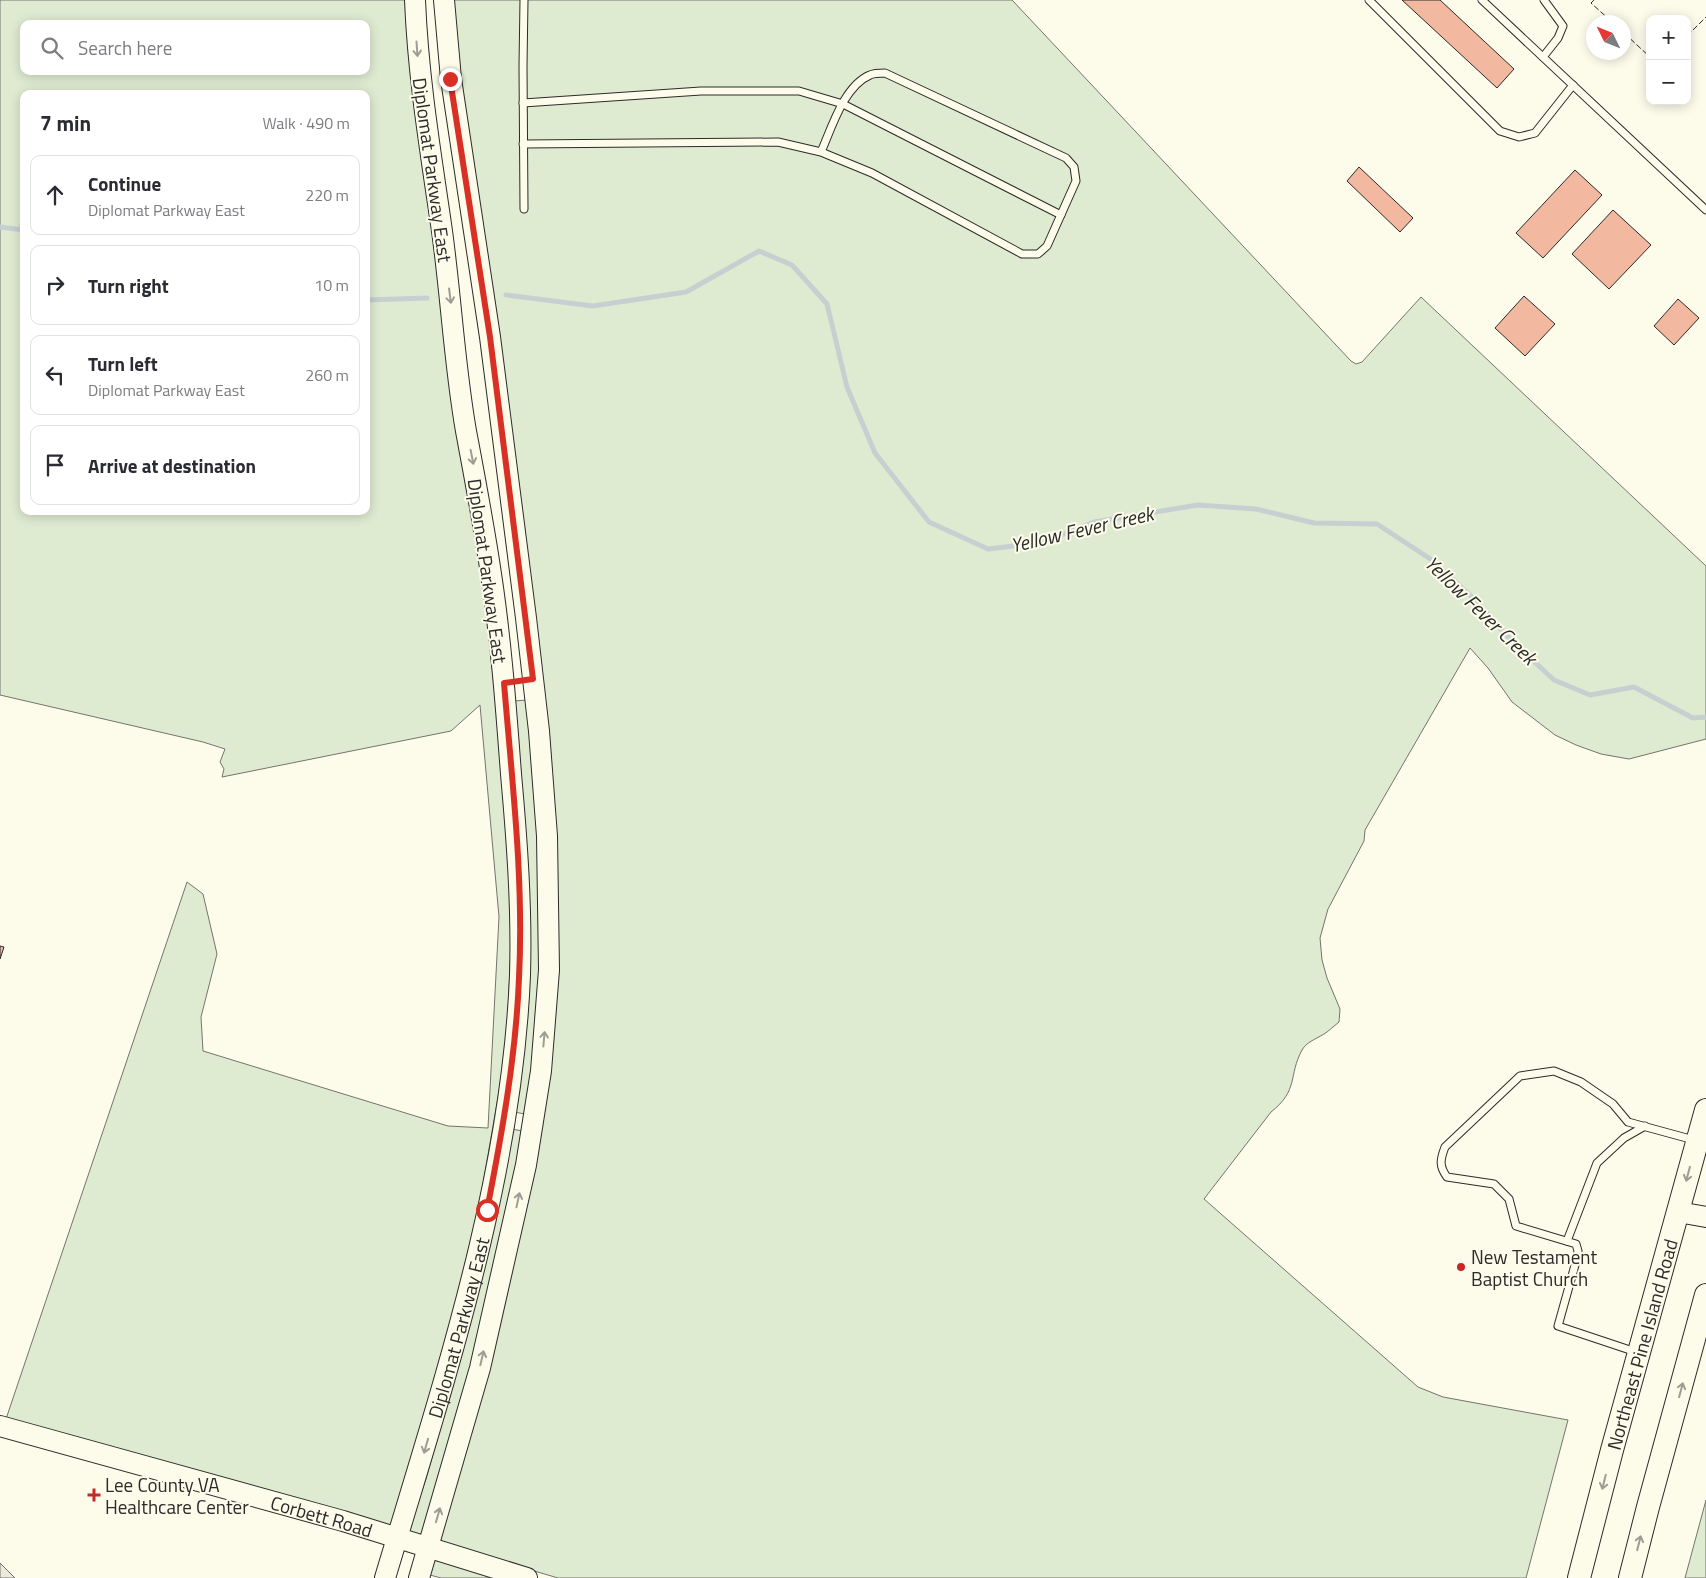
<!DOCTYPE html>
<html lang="en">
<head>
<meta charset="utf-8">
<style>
  :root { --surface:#fff; --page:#f2f2f3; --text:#2b2b33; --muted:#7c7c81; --line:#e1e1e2 }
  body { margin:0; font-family:"Titillium Web",sans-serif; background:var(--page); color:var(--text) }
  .controls { position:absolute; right:15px; top:15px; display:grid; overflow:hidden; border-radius:10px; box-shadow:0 2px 12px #0003 }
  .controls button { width:45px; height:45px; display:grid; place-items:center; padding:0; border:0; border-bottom:1px solid var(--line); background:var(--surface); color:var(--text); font:25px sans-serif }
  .compass { position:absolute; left:1586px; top:15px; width:45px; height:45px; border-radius:50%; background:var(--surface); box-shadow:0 2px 12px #0003; rotate:313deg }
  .stop { position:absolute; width:15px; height:15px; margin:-11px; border:4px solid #d93025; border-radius:50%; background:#fff }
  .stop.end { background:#d93025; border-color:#fff; box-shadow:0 1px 5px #0008 }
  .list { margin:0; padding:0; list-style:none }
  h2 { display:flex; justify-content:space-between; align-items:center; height:65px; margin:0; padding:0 20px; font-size:21px }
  h2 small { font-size:16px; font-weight:400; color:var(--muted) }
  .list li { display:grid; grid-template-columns:32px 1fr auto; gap:15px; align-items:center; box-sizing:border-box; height:80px; margin:0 10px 10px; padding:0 10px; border:1px solid var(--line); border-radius:10px }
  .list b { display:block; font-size:19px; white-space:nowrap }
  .list p { margin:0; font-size:16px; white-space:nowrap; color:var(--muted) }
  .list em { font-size:16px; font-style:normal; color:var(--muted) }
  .icon { flex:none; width:28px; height:28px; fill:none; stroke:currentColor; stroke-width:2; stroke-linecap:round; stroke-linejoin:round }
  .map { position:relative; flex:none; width:1706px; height:1578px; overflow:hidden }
  .search { position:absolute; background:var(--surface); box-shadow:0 2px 12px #0003; left:20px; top:20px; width:350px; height:55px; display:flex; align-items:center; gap:12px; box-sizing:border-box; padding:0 18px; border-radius:10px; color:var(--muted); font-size:19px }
  .panel { position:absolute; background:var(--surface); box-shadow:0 2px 12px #0003; left:20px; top:90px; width:350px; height:425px; border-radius:10px }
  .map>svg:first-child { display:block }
</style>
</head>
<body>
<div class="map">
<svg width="1706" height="1578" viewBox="0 0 1706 1578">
  <rect width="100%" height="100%" fill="#fdfbea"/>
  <g fill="#deebd1" stroke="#74746e" fill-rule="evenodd">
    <path d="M 0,0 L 406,0 L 409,54 L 420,146 L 482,575 L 494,667 L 511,875 L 511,947 L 507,1035 L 502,1074 L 479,1207 L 445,1346 L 391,1527 L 6,1419 L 187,882 L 203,894 L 217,954 L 201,1017 L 203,1051 L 448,1126 L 488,1128 L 499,917 L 480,705 L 451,731 L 222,777 L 224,769 L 220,762 L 225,749 L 203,742 L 0,695 ZM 24,24 L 366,24 L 366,71 L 24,71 ZM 24,94 L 366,94 L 366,511 L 24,511 Z"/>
    <path d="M 453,0 L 1012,0 L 1351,361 L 1356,364 L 1362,362 L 1421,297 L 1706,566 L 1706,739 L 1629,759 L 1601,754 L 1576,745 L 1555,735 L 1512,702 L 1488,668 L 1470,648 L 1365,830 L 1364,841 L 1328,909 L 1320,938 L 1322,960 L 1327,978 L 1340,1009 L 1339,1022 C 1335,1025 1331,1029 1327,1032 C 1319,1038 1307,1041 1302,1050 C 1288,1076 1299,1090 1271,1112 L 1204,1199 L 1418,1387 L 1443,1397 L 1568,1420 L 1526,1578 L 558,1578 L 440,1543 L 558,971 L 459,79 Z"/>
    <path d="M 527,700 L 538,836 L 540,969 L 533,1069 L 525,1114 L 514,1112 L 514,701 Z"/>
    <path d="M 511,1129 L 523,1131 L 518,1162 L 471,1365 L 422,1537 L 408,1532 L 426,1479 L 462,1352 Z"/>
    <path d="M 1706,1500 L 1706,1578 L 1685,1578 Z"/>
    <path d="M 435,1559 L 496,1578 L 441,1578 L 430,1575 Z"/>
  </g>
  <path fill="#eceadb" stroke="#74746e" d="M 0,1563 L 15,1578 L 0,1578 Z"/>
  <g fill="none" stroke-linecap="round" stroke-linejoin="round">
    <g stroke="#c7d0d0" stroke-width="5">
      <path d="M 0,227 L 24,230"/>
      <path d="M 506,295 L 593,306 L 686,292 L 759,251 L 792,265 L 827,304 L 847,387 L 875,453 L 929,522 L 988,549 L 1041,543 L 1094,522 L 1198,505 L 1256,509 L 1314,523 L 1377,524 L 1432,560 L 1474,599 L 1511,640 L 1554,680 L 1590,695 L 1634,687 L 1693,718 L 1706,717"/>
      <path d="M 366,300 L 427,298"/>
    </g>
  </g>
  <g fill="#f2b8a0" stroke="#2b2b2b">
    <path d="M 1402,0 L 1440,0 L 1514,69 L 1497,88 Z"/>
    <path d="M 1359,167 L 1413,218 L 1400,232 L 1347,181 Z"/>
    <path d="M 1575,170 L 1602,195 L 1543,258 L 1516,233 Z"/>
    <path d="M 1613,210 L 1651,245 L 1609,289 L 1572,254 Z"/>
    <path d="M 1524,296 L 1555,324 L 1525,356 L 1495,328 Z"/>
    <path d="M 1678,299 L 1699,318 L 1674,345 L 1654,326 Z"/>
    <path d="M 0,946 L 4,947 L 0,959 Z"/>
  </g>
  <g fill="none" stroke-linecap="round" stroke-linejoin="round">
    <g stroke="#2b2b2b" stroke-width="9">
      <g id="lane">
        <path d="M 524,0 L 523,66 L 524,209"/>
        <path d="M 1369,0 L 1500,131 L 1519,137 L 1535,133 L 1573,85"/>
        <path d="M 1482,0 L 1706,210"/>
        <path d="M 1543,57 L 1558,38 L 1563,26 L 1544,0"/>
        <path d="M 523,103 L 701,91 L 799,91 L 843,104 L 1061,215"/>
        <path d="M 523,144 L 778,142 L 821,152 L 872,173 L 1022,254 L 1038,254 L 1047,246 L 1076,181 L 1074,167 L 1066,158 L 885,73 C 880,73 874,73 870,75 C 844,86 832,127 821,152"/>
        <path d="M 1567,1241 L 1597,1163 L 1624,1138 L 1645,1126"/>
        <path d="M 1636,1352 L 1558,1326 L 1577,1258 L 1578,1251 L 1576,1244 L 1516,1226 L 1509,1199 L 1494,1184 L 1447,1177 C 1439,1166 1440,1160 1445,1147 L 1520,1076 L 1554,1071 L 1581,1082 L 1613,1104 L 1628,1122 L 1694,1140"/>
      </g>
    </g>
    <g stroke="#2b2b2b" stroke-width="22">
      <g id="secondary">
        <path d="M 1678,1212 L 1706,1217"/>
        <path id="s1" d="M 0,1426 L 343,1521 L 527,1578"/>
        <path id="s2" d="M 385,1578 C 443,1384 512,1179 520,975 C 522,908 517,841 511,774 C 506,707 501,640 491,574 C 484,526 475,479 466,431 C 454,363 451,293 441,224 C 430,149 418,75 415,0"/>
        <path d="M 419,1578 L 480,1368 L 526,1165 L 541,1071 L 549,970 L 547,836 L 539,731 L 526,618 L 490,337 L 451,79 L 444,0"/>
      </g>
    </g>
    <g stroke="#2b2b2b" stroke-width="24">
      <g id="primary">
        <path id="s3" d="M 1579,1578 L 1612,1450 L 1706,1110"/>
        <path d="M 1630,1578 L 1648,1507 L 1706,1295"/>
      </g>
    </g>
    <use href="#lane" stroke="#fdfbea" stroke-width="7"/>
    <use href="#secondary" stroke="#fdfbea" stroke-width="20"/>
    <use href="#primary" stroke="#fdfbea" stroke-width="22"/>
    <g stroke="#2b2b2b" stroke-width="1" stroke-dasharray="6 2.5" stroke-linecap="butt">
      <path d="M 1594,0 L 1591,3 L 1612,22"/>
      <path d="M 1624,33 L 1650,57"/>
      <path d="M 1687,36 L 1706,17"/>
    </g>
  </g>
  <defs><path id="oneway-shaft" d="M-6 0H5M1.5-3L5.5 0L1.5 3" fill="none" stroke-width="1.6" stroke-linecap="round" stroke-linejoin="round" transform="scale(1.25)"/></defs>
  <g stroke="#9e9d94">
    <use href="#oneway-shaft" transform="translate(417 49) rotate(86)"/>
    <use href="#oneway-shaft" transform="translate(450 296) rotate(83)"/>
    <use href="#oneway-shaft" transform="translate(472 457) rotate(79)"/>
    <use href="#oneway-shaft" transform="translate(544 1039) rotate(-85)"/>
    <use href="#oneway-shaft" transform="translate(1688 1174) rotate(105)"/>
    <use href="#oneway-shaft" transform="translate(518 1200) rotate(-78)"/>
    <use href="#oneway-shaft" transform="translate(482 1358) rotate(-77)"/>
    <use href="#oneway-shaft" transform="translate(1681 1390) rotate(-75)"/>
    <use href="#oneway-shaft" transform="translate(426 1446) rotate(106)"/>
    <use href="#oneway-shaft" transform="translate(1604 1482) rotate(104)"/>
    <use href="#oneway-shaft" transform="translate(438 1515) rotate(-74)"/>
    <use href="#oneway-shaft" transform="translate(1639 1543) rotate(-76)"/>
  </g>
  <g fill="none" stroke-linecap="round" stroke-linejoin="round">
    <path stroke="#d93025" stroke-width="6" d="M 450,79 L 490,337 L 533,679 L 504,683 C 512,781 524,879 519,978 C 516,1056 502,1133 487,1210"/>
  </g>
  <g fill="#c62828" stroke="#fdfbea" stroke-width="2">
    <circle cx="1461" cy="1267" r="5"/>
    <path d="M91.5 1487.5h5v5h5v5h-5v5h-5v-5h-5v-5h5z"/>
  </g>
  <g text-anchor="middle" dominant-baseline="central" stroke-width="4" stroke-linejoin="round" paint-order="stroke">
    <g font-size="19" fill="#2b2b2b" stroke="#fdfbea">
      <text transform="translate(433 170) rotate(82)">Diplomat Parkway East</text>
      <text transform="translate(488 571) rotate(82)">Diplomat Parkway East</text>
      <text stroke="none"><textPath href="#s2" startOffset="261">Diplomat Parkway East</textPath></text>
      <text stroke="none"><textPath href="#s3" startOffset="242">Northeast Pine Island Road</textPath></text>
      <text stroke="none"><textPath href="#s1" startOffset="334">Corbett Road</textPath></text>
    </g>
    <g font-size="19" fill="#2b2b2b" stroke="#fdfbea" text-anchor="start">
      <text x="1471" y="1256">New Testament<tspan x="1471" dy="22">Baptist Church</tspan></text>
      <text x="105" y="1484">Lee County VA<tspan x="105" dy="22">Healthcare Center</tspan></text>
    </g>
    <g font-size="20" font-style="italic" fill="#2b2b2b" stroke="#fdfbea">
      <text transform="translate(1082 529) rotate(-13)">Yellow Fever Creek</text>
      <text transform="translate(1481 610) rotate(44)">Yellow Fever Creek</text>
    </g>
  </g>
</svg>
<div class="controls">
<button>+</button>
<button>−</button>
</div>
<svg class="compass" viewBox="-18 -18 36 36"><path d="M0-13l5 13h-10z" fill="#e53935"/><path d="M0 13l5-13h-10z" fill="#7c7c81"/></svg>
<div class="stop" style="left:487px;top:1210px"></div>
<div class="stop end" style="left:450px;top:79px"></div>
<div class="search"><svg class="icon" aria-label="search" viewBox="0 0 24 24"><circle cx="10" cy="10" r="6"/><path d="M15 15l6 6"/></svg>Search here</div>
<section class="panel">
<h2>7 min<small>Walk · 490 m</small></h2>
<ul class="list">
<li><svg class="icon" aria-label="ahead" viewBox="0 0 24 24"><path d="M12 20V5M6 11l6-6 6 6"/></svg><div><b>Continue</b><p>Diplomat Parkway East</p></div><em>220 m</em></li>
<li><svg class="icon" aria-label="right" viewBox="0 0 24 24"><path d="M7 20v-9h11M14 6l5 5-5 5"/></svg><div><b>Turn right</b></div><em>10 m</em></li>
<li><svg class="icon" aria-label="left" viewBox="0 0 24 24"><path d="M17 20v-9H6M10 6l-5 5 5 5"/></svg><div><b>Turn left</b><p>Diplomat Parkway East</p></div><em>260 m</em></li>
<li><svg class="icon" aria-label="arrive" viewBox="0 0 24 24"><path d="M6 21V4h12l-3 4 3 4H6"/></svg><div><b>Arrive at destination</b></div></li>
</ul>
</section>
</div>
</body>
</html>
